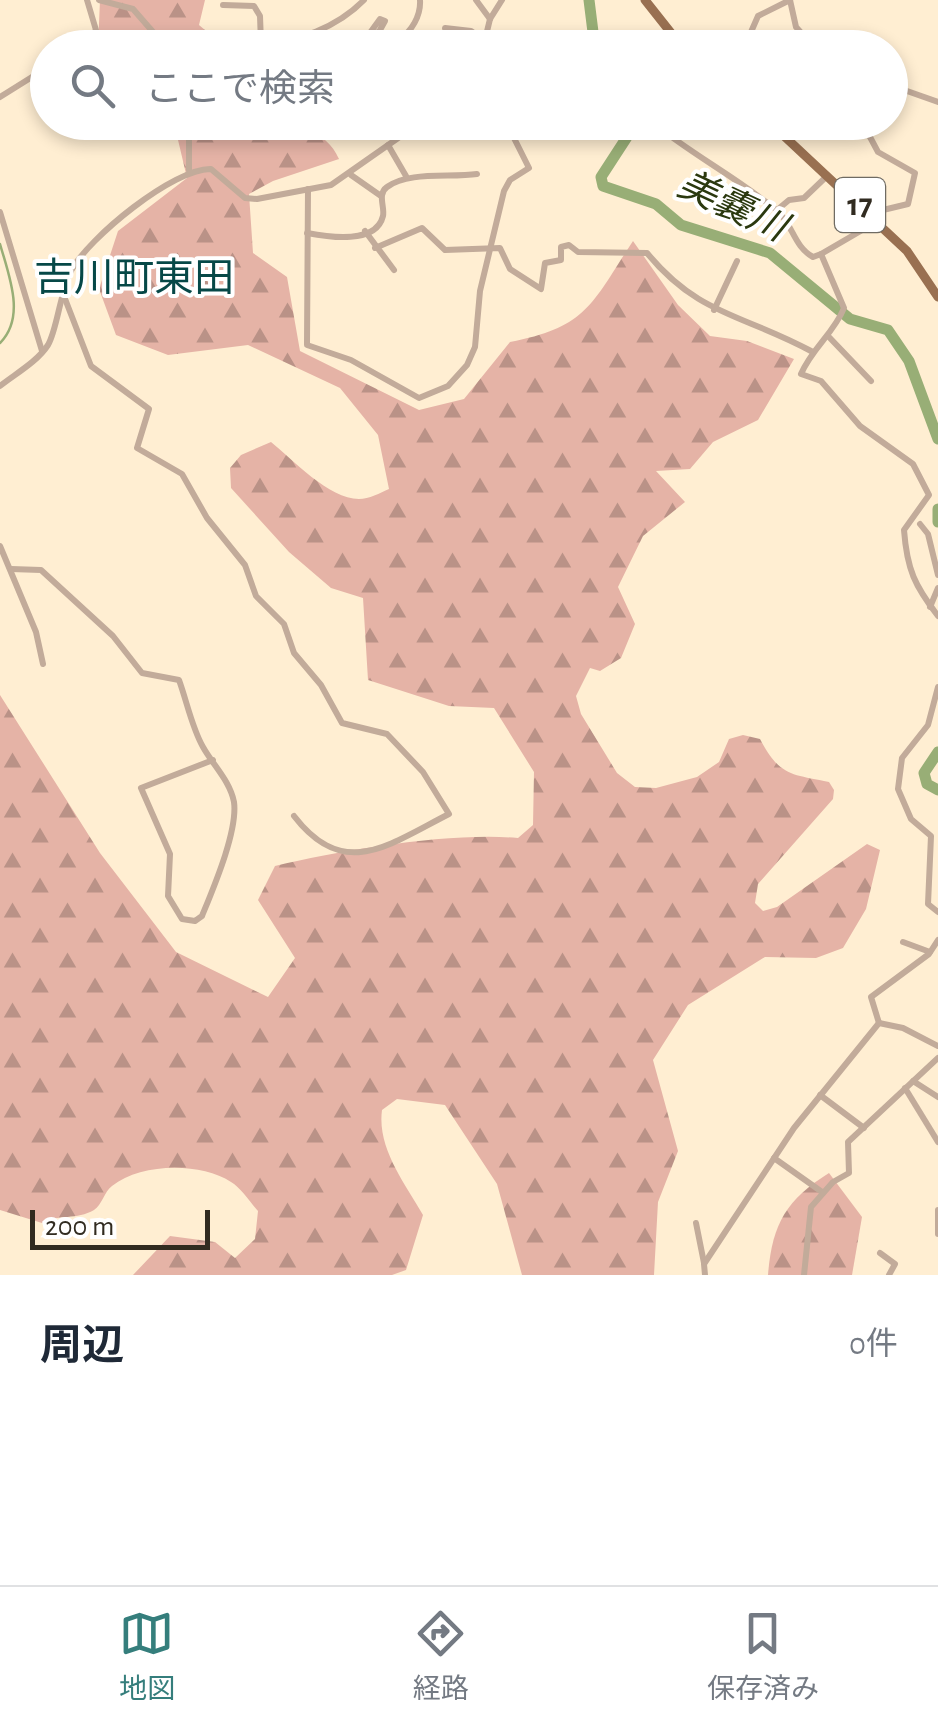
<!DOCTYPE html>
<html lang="ja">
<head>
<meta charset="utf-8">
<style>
  :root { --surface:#fff; --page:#f2f2f3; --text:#1f2937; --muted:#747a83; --line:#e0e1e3; --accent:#357e7c }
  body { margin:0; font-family:"Alegreya Sans","Noto Sans JP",sans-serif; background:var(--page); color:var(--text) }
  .scale { position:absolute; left:30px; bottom:25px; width:180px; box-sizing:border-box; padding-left:10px; border:5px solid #312b20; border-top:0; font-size:28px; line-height:35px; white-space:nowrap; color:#312b20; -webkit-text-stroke:8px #fff; paint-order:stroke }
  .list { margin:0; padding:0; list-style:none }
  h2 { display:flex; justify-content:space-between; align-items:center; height:130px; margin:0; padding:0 40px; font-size:42px }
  h2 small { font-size:32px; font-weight:400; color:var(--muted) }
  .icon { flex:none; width:55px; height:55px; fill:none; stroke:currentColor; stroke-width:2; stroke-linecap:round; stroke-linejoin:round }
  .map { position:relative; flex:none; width:938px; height:1275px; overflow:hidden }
  .search { position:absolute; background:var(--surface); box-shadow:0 5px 15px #0003; left:30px; right:30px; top:30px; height:110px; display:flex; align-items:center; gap:25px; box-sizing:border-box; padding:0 35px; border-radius:55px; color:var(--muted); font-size:38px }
  .sheet { height:310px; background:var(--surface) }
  nav { display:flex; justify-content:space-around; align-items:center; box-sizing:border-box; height:140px; border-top:2px solid var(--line); background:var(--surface); font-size:28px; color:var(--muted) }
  nav a { display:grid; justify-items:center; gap:5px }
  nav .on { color:var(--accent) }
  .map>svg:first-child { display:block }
</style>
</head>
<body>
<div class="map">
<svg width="938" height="1275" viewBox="0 0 938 1275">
  <defs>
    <pattern id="forest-firs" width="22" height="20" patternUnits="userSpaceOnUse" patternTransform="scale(2.5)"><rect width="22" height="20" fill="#e5b3a6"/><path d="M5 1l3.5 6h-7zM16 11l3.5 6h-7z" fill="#ba9287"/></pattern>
  </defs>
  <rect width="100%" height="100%" fill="#ffeed2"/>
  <g fill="url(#forest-firs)">
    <path d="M 100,0 L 205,0 L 199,25 L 225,47 L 98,48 Z"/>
    <path d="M 174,123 C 224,123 317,106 339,159 L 273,181 L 249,194 L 253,253 L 287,277 L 300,351 L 419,410 L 464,399 L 510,342 C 588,327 592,303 633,241 L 678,305 L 710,336 L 747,341 L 794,359 L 758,420 L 713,442 L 690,469 L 656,471 L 685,502 L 643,536 L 618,587 L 635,624 L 621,658 L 600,671 L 590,668 L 576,696 L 581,714 L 617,773 L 635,787 L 656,788 L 697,777 L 719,762 L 729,739 L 743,735 L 760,739 C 780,777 792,774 829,782 L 834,790 L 833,799 L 758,884 L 755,903 L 763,911 L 777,907 L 867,844 L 880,850 L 866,909 L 843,948 L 816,958 L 765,957 L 688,1005 L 653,1060 L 678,1151 L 658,1202 L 654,1275 L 522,1275 L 497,1184 L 445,1105 L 397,1099 L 382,1110 C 377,1148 404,1182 423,1215 L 406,1270 L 392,1275 L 133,1275 L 170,1236 L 215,1242 L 235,1258 L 255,1239 L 258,1211 C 250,1202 241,1188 231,1182 C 200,1162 141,1163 112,1186 C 104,1192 102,1205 94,1210 C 77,1220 58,1214 42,1223 L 0,1210 L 0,695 L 100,853 L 176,952 L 268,997 L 295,958 L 258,900 L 275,866 C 343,850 450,832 518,838 L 533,825 L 534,772 L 494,708 L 449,706 L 368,680 L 363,598 L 331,588 L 289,552 L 231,488 L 230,468 L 241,455 L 271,442 C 292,459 329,499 359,499 C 369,499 380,493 389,489 L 378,435 L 340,388 L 248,345 L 168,355 L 116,335 L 99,289 L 118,231 L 187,178 Z"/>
    <path d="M 829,1173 L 862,1217 L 852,1275 L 768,1275 C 772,1224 786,1200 829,1173 Z"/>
  </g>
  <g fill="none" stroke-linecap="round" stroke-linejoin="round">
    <path stroke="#98ae76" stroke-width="2.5" d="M 0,244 C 9,276 26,317 0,343"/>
    <g stroke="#98ae76" stroke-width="11">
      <path d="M 589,0 L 595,48"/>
      <path d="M 623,122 L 627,137 L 601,177 L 603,186 L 656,204 L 681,225 L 770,253 L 850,319 L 888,330 L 909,361 L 938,439"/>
      <path d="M 938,509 L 938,522"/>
      <path d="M 938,752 L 924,773 L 927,784 L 938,790"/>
    </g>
    <g stroke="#c2ab9a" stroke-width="6">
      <path d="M 99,0 L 133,9 L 167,48"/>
      <path d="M 476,0 L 490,19"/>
      <path d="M 790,0 L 796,27 L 815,48"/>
      <path d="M 223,5 L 254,6 L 260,16 L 261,43 C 295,45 340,25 364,0"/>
      <path d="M 445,28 L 471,31 L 486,42"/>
      <path d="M 378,32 L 398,40 C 412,32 421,15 420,0"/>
      <path d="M 82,48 L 96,30 L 87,0"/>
      <path d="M 359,48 L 380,19 L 385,21 L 370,48"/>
      <path d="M 483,48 L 490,19 L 502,0"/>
      <path d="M 744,48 L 758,16 L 790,0"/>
      <path d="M 890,85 L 938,102"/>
      <path d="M 0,97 L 48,67"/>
      <path d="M 189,122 L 189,170"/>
      <path d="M 652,122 C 691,154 736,177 775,209 C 793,223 793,246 813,257 L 821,254"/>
      <path d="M 862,122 L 878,152 L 915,173 L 908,204 L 883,210 L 876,222 L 821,254 L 844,308 C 834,333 812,348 801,374 L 821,381 L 860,426 L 913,464 L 929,495 L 904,530 C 907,570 915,586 938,616"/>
      <path d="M 388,145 L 406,176"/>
      <path d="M 351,175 L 381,196"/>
      <path d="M 308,189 L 307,345 L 351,360 L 419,398 L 448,386 L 467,365 L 475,347 L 480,291 L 504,191 L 510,180 L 529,168 L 506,122"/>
      <path d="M 777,210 L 789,200 L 804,198 L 827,176"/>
      <path d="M 0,212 L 42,351"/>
      <path d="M 365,231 L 394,270"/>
      <path d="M 307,233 C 328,237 376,245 383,216 C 385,207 377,194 387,187 C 408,171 450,178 477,174"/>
      <path d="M 375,248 L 422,228 L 445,250 L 500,248 L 510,269 L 541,289 L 545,263 L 561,260 L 561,247 L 569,245 L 578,252 L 647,253 C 699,316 743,314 811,351"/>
      <path d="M 62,291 L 91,366 L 149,409 L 137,448 L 182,474 L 207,518 L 245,565 L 256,596 L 284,624 L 294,653 L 321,685 L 342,723 L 387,734 L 423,772 L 449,814 C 388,845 344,881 294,816"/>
      <path d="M 714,310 L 737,261"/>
      <path d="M 828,336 L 871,381"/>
      <path d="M 0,386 C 15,374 37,362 48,345 C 57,330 60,293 71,271 C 88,238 174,168 211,169 L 245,198 L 257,199 L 331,185 L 421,122"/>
      <path d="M 920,524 L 928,534 L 938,575"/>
      <path d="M 0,546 L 36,632 L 43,664"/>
      <path d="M 11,569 L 41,570 L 113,636 L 142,673 L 179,680 C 187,702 192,728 203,747 C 213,765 230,781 234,802 C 238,831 213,889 202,916 L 195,921 L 182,919 L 168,896 L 170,854 L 141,788 L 213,760"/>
      <path d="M 930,607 L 938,588"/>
      <path d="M 938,687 L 928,725 L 902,758 L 898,789 L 911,819 L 931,836 L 928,904 L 938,912"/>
      <path d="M 903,942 L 930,952"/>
      <path d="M 879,1023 L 871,997 L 929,954 L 938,940"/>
      <path d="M 913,1081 L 938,1097"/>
      <path d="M 905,1088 L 938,1142"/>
      <path d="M 820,1095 L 864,1128"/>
      <path d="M 774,1158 L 822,1192"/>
      <path d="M 938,1210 L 938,1234"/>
      <path d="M 696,1223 L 704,1263"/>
      <path d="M 880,1253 L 895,1264 L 889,1275"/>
      <path d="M 705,1275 L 704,1264 L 794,1128 L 879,1023 L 903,1028 L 938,1046"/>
      <path d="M 804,1275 L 811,1207 L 833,1182 L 849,1173 L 848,1142 L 938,1058"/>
    </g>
    <g stroke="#997051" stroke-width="9">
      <path d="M 645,0 L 683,48"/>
      <path d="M 769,122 L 907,251 L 938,297"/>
    </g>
  </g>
  <g text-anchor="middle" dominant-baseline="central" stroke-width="8" stroke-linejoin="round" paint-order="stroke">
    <rect fill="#fff" stroke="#6f6b63" stroke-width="2.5" x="835" y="178" width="50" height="54" rx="8"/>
    <g font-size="32" font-weight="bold" fill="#312b20">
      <text x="860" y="205">17</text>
    </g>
    <g font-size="38" font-style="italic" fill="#2b390f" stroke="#fff">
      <text transform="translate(732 207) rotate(25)">美嚢川</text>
    </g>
    <g font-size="40" fill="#064847" stroke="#fff">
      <text x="134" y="279">吉川町東田</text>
    </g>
  </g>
</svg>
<div class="scale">200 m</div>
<div class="search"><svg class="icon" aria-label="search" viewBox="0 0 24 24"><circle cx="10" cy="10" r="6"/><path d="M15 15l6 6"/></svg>ここで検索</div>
</div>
<section class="sheet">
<h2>周辺<small>0件</small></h2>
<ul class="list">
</ul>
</section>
<nav>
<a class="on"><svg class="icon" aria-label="map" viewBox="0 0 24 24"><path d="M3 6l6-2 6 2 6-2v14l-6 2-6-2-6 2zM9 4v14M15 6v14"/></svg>地図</a>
<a><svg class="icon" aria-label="directions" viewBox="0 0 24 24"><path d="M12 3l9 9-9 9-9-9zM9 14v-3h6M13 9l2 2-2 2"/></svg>経路</a>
<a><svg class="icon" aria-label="saved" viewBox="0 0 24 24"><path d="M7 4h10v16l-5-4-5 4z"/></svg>保存済み</a>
</nav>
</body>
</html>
